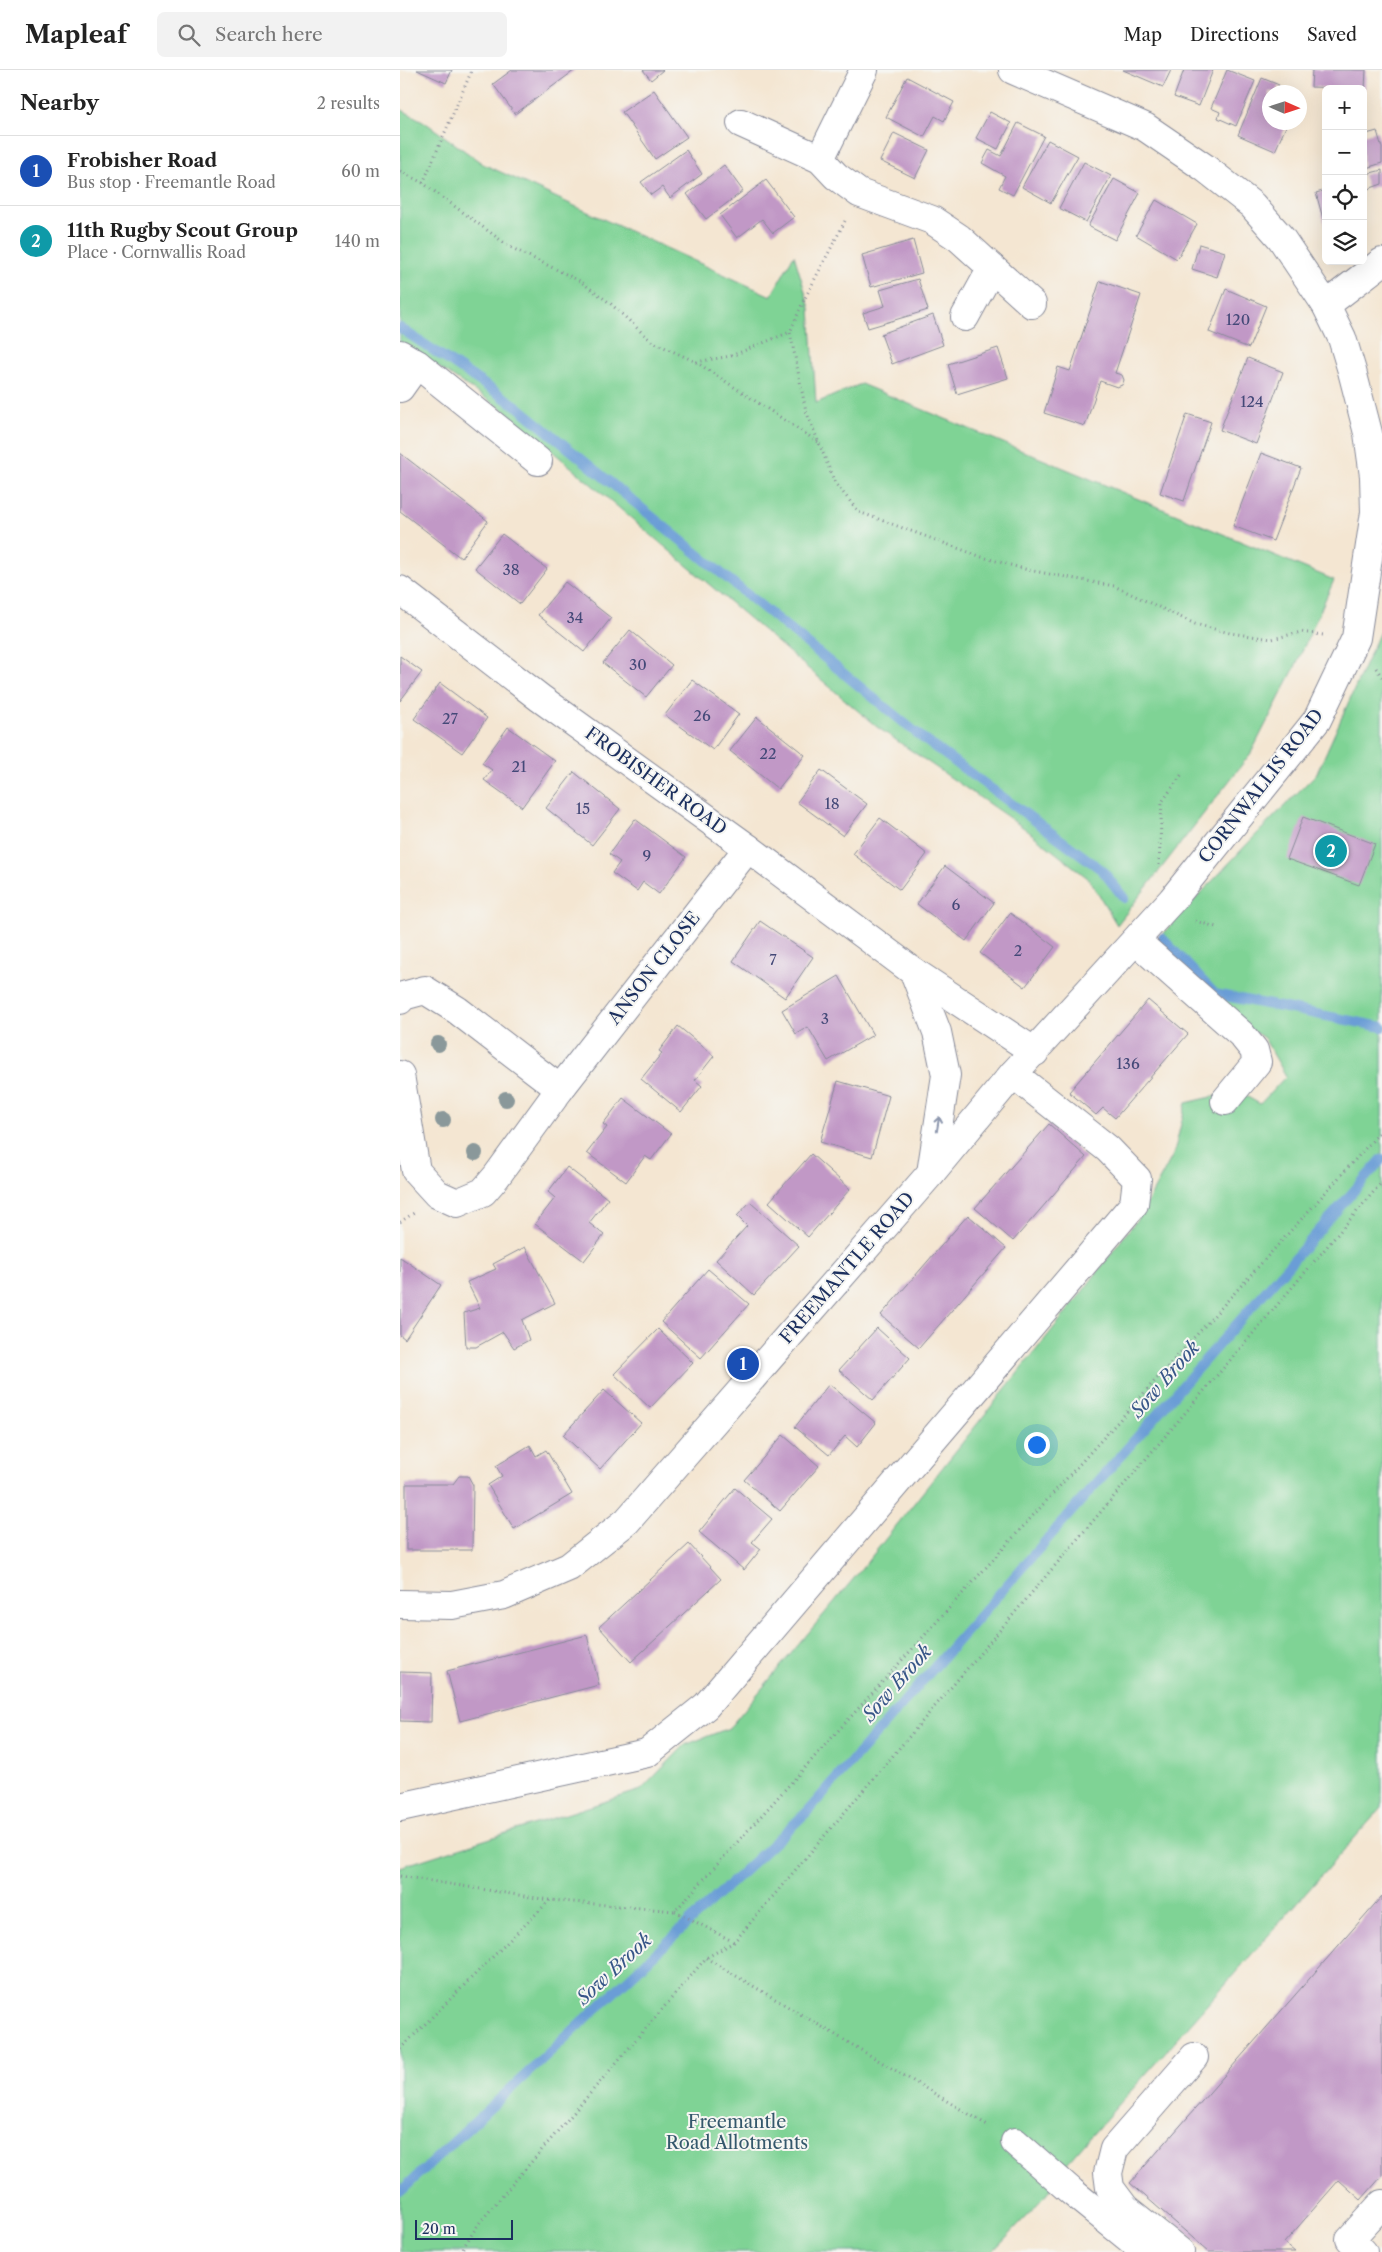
<!DOCTYPE html>
<html lang="en">
<head>
<meta charset="utf-8">
<style>
  :root { --surface:#fff; --page:#f2f2f2; --text:#222; --muted:#767676; --line:#e0e0e0; --accent:#1f6fb2 }
  body { margin:0; font-family:"Libre Caslon Text",serif; background:var(--page); color:var(--text) }
  .controls { position:absolute; right:15px; top:15px; display:grid; overflow:hidden; border-radius:8px; box-shadow:0 5px 20px #0002 }
  .controls button { width:45px; height:45px; display:grid; place-items:center; padding:0; border:0; border-bottom:1px solid var(--line); background:var(--surface); color:var(--text); font:25px sans-serif }
  .compass { position:absolute; left:862px; top:15px; width:45px; height:45px; border-radius:50%; background:var(--surface); box-shadow:0 5px 20px #0002; rotate:93deg }
  .scale { position:absolute; left:15px; bottom:12px; width:98px; box-sizing:border-box; padding-left:5px; border:2px solid #1b2f5e; border-top:0; font-size:14px; line-height:18px; white-space:nowrap; color:#1b2f5e; -webkit-text-stroke:4px #f6f6f2; paint-order:stroke }
  .you { position:absolute; left:636px; top:1374px; width:18px; height:18px; margin:-12px; border:4px solid #fff; border-radius:50%; background:#1a73e8; box-shadow:0 0 0 8px #1a73e833 }
  .badge { display:grid; place-items:center; width:32px; height:32px; border-radius:50%; background:var(--accent); color:#fff; font-size:16px; font-weight:700 }
  .pin { position:absolute; translate:-50% -50%; border:2px solid #fff; box-shadow:0 1px 5px #0006 }
  .list { margin:0; padding:0; list-style:none }
  h2 { display:flex; justify-content:space-between; align-items:center; height:65px; margin:0; padding:0 20px; font-size:21px }
  h2 small { font-size:16px; font-weight:400; color:var(--muted) }
  .list li { display:grid; grid-template-columns:32px 1fr auto; gap:15px; align-items:center; box-sizing:border-box; height:70px; padding:0 20px; border-top:1px solid var(--line) }
  .list b { display:block; font-size:19px; white-space:nowrap }
  .list p { margin:0; font-size:16px; white-space:nowrap; color:var(--muted) }
  .list em { font-size:16px; font-style:normal; color:var(--muted) }
  .icon { flex:none; width:28px; height:28px; fill:none; stroke:currentColor; stroke-width:2; stroke-linecap:round; stroke-linejoin:round }
  .map { position:relative; flex:none; width:982px; height:2182px; overflow:hidden }
  header { display:flex; align-items:center; gap:30px; box-sizing:border-box; height:70px; padding:0 25px; background:var(--surface); border-bottom:1px solid var(--line) }
  header strong { font-size:24px }
  nav { display:flex; gap:28px; margin-inline-start:auto; font-size:18px }
  .search { width:350px; height:45px; background:var(--page); display:flex; align-items:center; gap:12px; box-sizing:border-box; padding:0 18px; border-radius:8px; color:var(--muted); font-size:19px }
  main { display:flex }
  aside { flex:1; background:var(--surface) }
  .map>svg:first-child { display:block }
</style>
</head>
<body>
<header>
<strong>Mapleaf</strong>
<div class="search"><svg class="icon" aria-label="search" viewBox="0 0 24 24"><circle cx="10" cy="10" r="6"/><path d="M15 15l6 6"/></svg>Search here</div>
<nav><a>Map</a><a>Directions</a><a>Saved</a></nav>
</header>
<main>
<aside>
<h2>Nearby<small>2 results</small></h2>
<ul class="list">
<li><span class="badge" style="background:#1a4fb4">1</span><div><b>Frobisher Road</b><p>Bus stop · Freemantle Road</p></div><em>60 m</em></li>
<li><span class="badge" style="background:#0f9aa8">2</span><div><b>11th Rugby Scout Group</b><p>Place · Cornwallis Road</p></div><em>140 m</em></li>
</ul>
</aside>
<div class="map">
<svg width="982" height="2182" viewBox="0 0 982 2182">
  <rect width="100%" height="100%" fill="#f6f6f2"/>
  <filter id="ink" filterUnits="userSpaceOnUse"><feTurbulence type="fractalNoise" baseFrequency=".02" numOctaves="2"/><feDisplacementMap in="SourceGraphic" scale="10" xChannelSelector="R" yChannelSelector="G"/><feConvolveMatrix kernelMatrix="1 2 1 2 8 2 1 2 1" color-interpolation-filters="sRGB"/></filter>
  <filter id="wash" filterUnits="userSpaceOnUse"><feTurbulence type="fractalNoise" baseFrequency=".0096" numOctaves="4" result="noise"/><feDisplacementMap in="SourceGraphic" scale="20" xChannelSelector="R" yChannelSelector="G"/><feGaussianBlur stdDeviation="1.12" result="paint"/><feColorMatrix in="noise" values="0 0 0 0 0 0 0 0 0 0 0 0 0 0 0 0 0 1.4 0 .05"/><feComposite in="paint" operator="in"/></filter>
  <g filter="url(#wash)">
    <rect width="100%" height="100%" fill="#f4e6d2"/>
    <g fill="#7fd395" stroke="#4d817a">
      <path d="M 0,39 L 23,51 L 83,94 L 371,226 L 394,185 L 410,238 L 416,333 L 461,314 L 934,510 L 895,597 L 851,683 L 717,855 L 689,809 L 624,758 L 477,657 L 105,341 L 0,272 Z"/>
      <path d="M 982,557 L 982,1737 L 668,2092 L 644,2128 L 592,2182 L 0,2182 L 0,1797 L 241,1720 L 285,1675 L 329,1658 L 460,1501 L 680,1225 L 741,1144 L 774,1083 L 786,1033 L 837,1021 L 860,1034 L 886,1006 L 864,968 L 740,888 L 849,772 L 917,703 Z"/>
    </g>
    <g fill="none" stroke-linecap="round" stroke-linejoin="round">
      <g stroke="#6b9dd6" stroke-width="10">
        <path d="M 0,258 L 118,337 L 525,670 L 702,800 L 724,828"/>
        <path d="M 762,868 L 815,924 L 982,957"/>
        <path d="M 0,2122 L 407,1742 L 982,1089"/>
      </g>
    </g>
    <g id="blocks">
      <g fill="#c198c6">
        <path d="M 17,0 L 52,0 L 46,13 Z"/>
        <path d="M 112,0 L 175,0 L 115,44 L 93,14 Z"/>
        <path d="M 243,0 L 263,0 L 251,10 Z"/>
        <path d="M 723,0 L 771,0 L 763,17 Z"/>
        <path d="M 784,0 L 813,0 L 799,36 L 774,27 Z"/>
        <path d="M 827,0 L 855,11 L 836,56 L 818,48 L 820,42 L 811,38 Z"/>
        <path d="M 912,0 L 966,0 L 965,19 L 911,17 Z"/>
        <path d="M 507,7 L 554,32 L 544,51 L 535,46 L 524,67 L 486,47 Z"/>
        <path d="M 862,8 L 879,15 L 876,22 L 869,22 L 869,52 L 888,52 L 875,81 L 838,65 Z"/>
        <path d="M 254,20 L 287,67 L 255,89 L 222,42 Z"/>
        <path d="M 590,42 L 611,53 L 598,79 L 576,68 Z"/>
        <path d="M 618,53 L 644,66 L 613,125 L 599,118 L 605,106 L 582,93 L 589,80 L 601,86 Z"/>
        <path d="M 977,61 L 982,78 L 982,93 L 963,99 L 963,65 Z"/>
        <path d="M 494,63 L 529,80 L 515,108 L 480,91 Z"/>
        <path d="M 648,70 L 678,86 L 651,133 L 622,117 Z"/>
        <path d="M 286,80 L 302,104 L 270,128 L 262,117 L 251,125 L 241,112 Z"/>
        <path d="M 684,92 L 711,106 L 686,152 L 659,138 Z"/>
        <path d="M 324,95 L 343,121 L 306,149 L 287,124 Z"/>
        <path d="M 982,100 L 982,114 L 968,119 L 963,105 Z"/>
        <path d="M 714,109 L 740,123 L 715,170 L 688,156 Z"/>
        <path d="M 366,110 L 394,147 L 373,163 L 362,149 L 337,168 L 320,145 Z"/>
        <path d="M 926,120 L 926,156 L 925,156 L 916,123 Z"/>
        <path d="M 756,130 L 797,154 L 777,189 L 736,165 Z"/>
        <path d="M 513,170 L 522,203 L 471,217 L 462,185 Z"/>
        <path d="M 799,174 L 825,182 L 817,207 L 792,199 Z"/>
        <path d="M 518,209 L 528,240 L 468,258 L 463,243 L 485,236 L 480,220 Z"/>
        <path d="M 700,211 L 741,225 L 715,303 L 722,305 L 724,310 L 722,315 L 717,317 L 700,311 L 685,356 L 644,343 L 658,297 L 670,301 Z"/>
        <path d="M 826,219 L 866,236 L 849,278 L 809,262 Z"/>
        <path d="M 533,245 L 543,275 L 492,294 L 481,264 Z"/>
        <path d="M 598,278 L 608,308 L 557,324 L 548,294 Z"/>
        <path d="M 848,288 L 883,302 L 856,374 L 820,360 Z"/>
        <path d="M 787,344 L 811,352 L 784,431 L 760,423 Z"/>
        <path d="M 0,383 L 88,451 L 61,488 L 0,441 Z"/>
        <path d="M 861,383 L 901,398 L 873,471 L 833,456 Z"/>
        <path d="M 102,464 L 147,499 L 120,534 L 75,498 Z"/>
        <path d="M 165,512 L 211,548 L 184,582 L 138,545 Z"/>
        <path d="M 230,560 L 272,595 L 246,627 L 203,593 Z"/>
        <path d="M 0,586 L 22,602 L 0,631 Z"/>
        <path d="M 292,610 L 339,644 L 313,680 L 265,645 Z"/>
        <path d="M 40,613 L 87,648 L 62,683 L 14,649 Z"/>
        <path d="M 357,647 L 405,685 L 378,719 L 330,681 Z"/>
        <path d="M 108,657 L 155,691 L 122,737 L 84,710 L 92,700 L 82,693 Z"/>
        <path d="M 421,700 L 467,734 L 443,766 L 397,732 Z"/>
        <path d="M 174,702 L 220,739 L 192,775 L 146,738 Z"/>
        <path d="M 903,747 L 975,774 L 959,815 L 887,789 Z"/>
        <path d="M 480,748 L 527,784 L 500,820 L 453,784 Z"/>
        <path d="M 235,749 L 286,787 L 259,824 L 243,812 L 237,821 L 212,803 L 220,792 L 209,784 Z"/>
        <path d="M 545,796 L 594,833 L 566,871 L 517,834 Z"/>
        <path d="M 610,843 L 655,877 L 625,917 L 580,883 Z"/>
        <path d="M 360,851 L 413,887 L 385,928 L 333,891 Z"/>
        <path d="M 439,906 L 473,965 L 428,991 L 408,957 L 396,964 L 382,940 Z"/>
        <path d="M 748,930 L 788,964 L 715,1048 L 703,1038 L 696,1045 L 669,1022 Z"/>
        <path d="M 278,956 L 314,986 L 295,1010 L 302,1016 L 281,1042 L 241,1009 L 262,983 L 259,981 Z"/>
        <path d="M 438,1011 L 489,1026 L 472,1087 L 420,1072 Z"/>
        <path d="M 223,1028 L 271,1064 L 251,1090 L 245,1086 L 226,1112 L 187,1083 L 207,1057 L 203,1054 Z"/>
        <path d="M 649,1054 L 686,1087 L 613,1171 L 575,1138 Z"/>
        <path d="M 411,1084 L 450,1119 L 408,1167 L 369,1132 Z"/>
        <path d="M 167,1097 L 208,1129 L 189,1153 L 204,1165 L 184,1191 L 135,1154 L 155,1128 L 148,1122 Z"/>
        <path d="M 350,1132 L 399,1176 L 354,1225 L 316,1190 L 347,1156 L 337,1146 Z"/>
        <path d="M 568,1145 L 606,1178 L 519,1278 L 481,1245 Z"/>
        <path d="M 125,1177 L 155,1233 L 122,1250 L 129,1270 L 114,1278 L 103,1262 L 76,1277 L 66,1277 L 64,1243 L 80,1238 L 67,1212 L 96,1199 L 93,1194 Z"/>
        <path d="M 0,1187 L 41,1215 L 5,1269 L 0,1265 Z"/>
        <path d="M 308,1199 L 349,1234 L 301,1288 L 261,1252 Z"/>
        <path d="M 477,1258 L 510,1288 L 473,1330 L 439,1300 Z"/>
        <path d="M 258,1259 L 293,1293 L 250,1338 L 214,1304 Z"/>
        <path d="M 429,1314 L 476,1353 L 457,1377 L 445,1366 L 429,1385 L 395,1357 Z"/>
        <path d="M 204,1320 L 241,1353 L 200,1399 L 163,1365 Z"/>
        <path d="M 383,1365 L 419,1396 L 380,1441 L 344,1410 Z"/>
        <path d="M 130,1375 L 136,1386 L 146,1380 L 172,1424 L 114,1459 L 88,1415 L 102,1406 L 96,1396 Z"/>
        <path d="M 59,1406 L 68,1406 L 73,1415 L 72,1480 L 6,1480 L 6,1414 L 53,1414 Z"/>
        <path d="M 335,1418 L 372,1449 L 352,1472 L 361,1479 L 344,1500 L 299,1462 Z"/>
        <path d="M 289,1474 L 321,1509 L 231,1592 L 199,1557 Z"/>
        <path d="M 187,1565 L 199,1615 L 60,1651 L 47,1601 Z"/>
        <path d="M 0,1602 L 32,1603 L 31,1652 L 0,1651 Z"/>
        <path d="M 982,1826 L 982,2106 L 961,2130 L 939,2110 L 884,2173 L 895,2182 L 809,2182 L 730,2113 Z"/>
      </g>
    </g>
  </g>
  <g filter="url(#ink)">
    <use href="#blocks" fill-opacity="0" stroke="#888a98" stroke-width="1"/>
    <g fill="none" stroke-linecap="round" stroke-linejoin="round">
      <g stroke="#888a98" stroke-width="30">
        <g id="minor">
          <path d="M 341,53 L 420,89 L 436,106 L 459,123 L 532,150 L 559,168 L 632,234"/>
          <path d="M 420,89 L 464,0"/>
          <path d="M 926,235 L 982,192"/>
          <path d="M 565,247 L 592,198"/>
          <path d="M 0,284 L 17,294 L 138,391"/>
          <path d="M 0,318 L 17,294"/>
          <path d="M 0,520 L 140,628 L 348,778 L 514,902 L 635,982"/>
          <path d="M 736,871 L 841,964 L 854,980 L 857,992 L 825,1031"/>
          <path d="M 514,902 L 537,962 L 546,1005 L 531,1103"/>
          <path d="M 0,930 L 3,926 L 25,920 L 57,940 L 160,1019"/>
          <path d="M 0,1005 L 16,1101 L 37,1124 L 57,1133 L 83,1122 L 96,1107 L 160,1019 L 348,778"/>
          <path d="M 0,1534 L 52,1535 L 104,1525 L 169,1497 L 227,1451 L 531,1103 L 613,1004 L 772,830 L 917,650 L 956,568 L 975,442 L 974,406 L 968,363 L 952,301 L 942,268 L 926,235 L 881,168 L 852,135 L 805,98 L 745,57 L 613,0"/>
          <path d="M 0,1737 L 247,1683 L 306,1636 L 734,1134 L 737,1109 L 708,1079 L 613,1004"/>
          <path d="M 615,2072 L 672,2122 L 746,2182"/>
          <path d="M 780,2182 L 725,2138 L 710,2118 L 708,2103 L 714,2079 L 794,1987"/>
          <path d="M 963,2182 L 950,2169 L 982,2134"/>
        </g>
      </g>
      <g stroke="#888a98" stroke-width="3" stroke-dasharray="1 4" stroke-linecap="butt">
        <path d="M 0,101 L 23,113 L 110,177 L 180,211 L 210,233 L 251,271 L 296,292 L 331,286 L 390,262"/>
        <path d="M 23,113 L 72,0"/>
        <path d="M 445,151 L 403,232 L 390,262 L 406,341 L 435,413 L 459,442 L 582,487 L 628,500 L 714,516 L 795,554 L 830,563 L 872,569 L 901,562 L 923,565"/>
        <path d="M 296,292 L 418,372"/>
        <path d="M 976,598 L 982,607"/>
        <path d="M 759,795 L 762,732 L 782,704"/>
        <path d="M 795,851 L 816,857"/>
        <path d="M 0,1152 L 14,1143"/>
        <path d="M 0,1806 L 149,1830"/>
        <path d="M 275,1841 L 334,1872"/>
        <path d="M 306,1888 L 589,2056"/>
        <path d="M 0,1979 L 150,1830 L 275,1841 L 982,1060"/>
        <path d="M 60,2182 L 80,2152 L 306,1888 L 334,1872 L 982,1112"/>
      </g>
      <use href="#minor" stroke="#fff" stroke-width="28"/>
    </g>
    <g fill="#8a989a">
      <circle cx="38" cy="974" r="8"/>
      <circle cx="106" cy="1029" r="8"/>
      <circle cx="43" cy="1050" r="8"/>
      <circle cx="75" cy="1083" r="8"/>
    </g>
    <defs><path id="oneway-shaft" d="M-6 0H5M1.5-3L5.5 0L1.5 3" fill="none" stroke-width="1.6" stroke-linecap="round" stroke-linejoin="round" transform="scale(1.25)"/></defs>
    <use stroke="#8d97ae" href="#oneway-shaft" transform="translate(538 1054) rotate(-81)"/>
  </g>
  <g text-anchor="middle" dominant-baseline="central" stroke-width="4" stroke-linejoin="round" paint-order="stroke">
    <g font-size="15" fill="#444978">
      <text x="838" y="249">120</text>
      <text x="852" y="331">124</text>
      <text x="111" y="499">38</text>
      <text x="175" y="547">34</text>
      <text x="238" y="594">30</text>
      <text x="302" y="645">26</text>
      <text x="50" y="648">27</text>
      <text x="368" y="683">22</text>
      <text x="119" y="696">21</text>
      <text x="432" y="733">18</text>
      <text x="183" y="738">15</text>
      <text x="247" y="785">9</text>
      <text x="556" y="834">6</text>
      <text x="618" y="880">2</text>
      <text x="373" y="889">7</text>
      <text x="425" y="948">3</text>
      <text x="728" y="993">136</text>
    </g>
    <g font-size="18" fill="#1b2f5e" stroke="#f6f6f2">
      <text transform="translate(256 711) rotate(36)">FROBISHER ROAD</text>
      <text transform="translate(861 716) rotate(-52)">CORNWALLIS ROAD</text>
      <text transform="translate(254 898) rotate(-52)">ANSON CLOSE</text>
      <text transform="translate(447 1198) rotate(-49)">FREEMANTLE ROAD</text>
    </g>
    <g font-size="18" fill="#34586c" stroke="#f6f6f2">
      <text x="337" y="2052">Freemantle<tspan x="337" dy="21">Road Allotments</tspan></text>
    </g>
    <g font-size="19" font-style="italic" fill="#375688" stroke="#f6f6f2">
      <text transform="translate(765 1309) rotate(-49)">Sow Brook</text>
      <text transform="translate(497 1613) rotate(-49)">Sow Brook</text>
      <text transform="translate(214 1899) rotate(-43)">Sow Brook</text>
    </g>
  </g>
</svg>
<div class="controls">
<button>+</button>
<button>−</button>
<button><svg class="icon" aria-label="locate" viewBox="0 0 24 24"><circle cx="12" cy="12" r="6"/><path d="M12 2v4M12 18v4M2 12h4M18 12h4"/></svg></button>
<button><svg class="icon" aria-label="layers" viewBox="0 0 24 24"><path d="M12 4l9 5-9 5-9-5zM3 14l9 5 9-5"/></svg></button>
</div>
<svg class="compass" viewBox="-18 -18 36 36"><path d="M0-13l5 13h-10z" fill="#e53935"/><path d="M0 13l5-13h-10z" fill="#767676"/></svg>
<div class="scale">20 m</div>
<div class="you"></div>
<div class="pin badge" style="left:343px;top:1294px;background:#1a4fb4">1</div>
<div class="pin badge" style="left:931px;top:781px;background:#0f9aa8">2</div>
</div>
</main>
</body>
</html>
